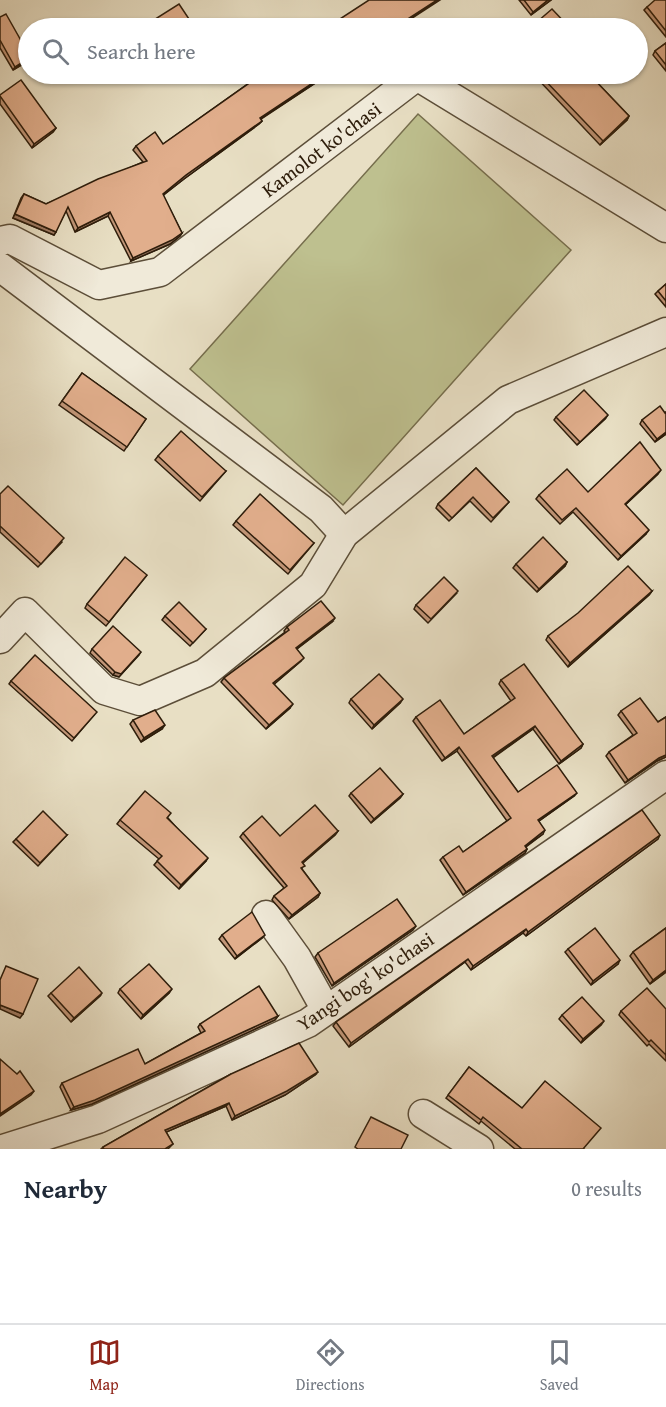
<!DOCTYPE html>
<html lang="en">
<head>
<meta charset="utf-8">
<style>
  :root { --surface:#fff; --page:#f6f6f7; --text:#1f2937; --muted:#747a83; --line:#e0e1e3; --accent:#8f2418 }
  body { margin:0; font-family:"Gentium Book Plus",serif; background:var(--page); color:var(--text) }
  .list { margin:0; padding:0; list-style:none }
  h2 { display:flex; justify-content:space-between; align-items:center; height:78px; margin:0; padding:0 24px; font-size:26px }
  h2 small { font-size:20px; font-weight:400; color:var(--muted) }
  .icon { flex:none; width:33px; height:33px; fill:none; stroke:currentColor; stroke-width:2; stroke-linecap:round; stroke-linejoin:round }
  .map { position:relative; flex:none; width:666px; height:1149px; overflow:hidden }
  .search { position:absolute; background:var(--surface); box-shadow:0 2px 4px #0004; left:18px; right:18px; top:18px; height:66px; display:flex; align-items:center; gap:15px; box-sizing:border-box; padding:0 21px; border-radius:33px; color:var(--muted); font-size:22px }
  .sheet { height:174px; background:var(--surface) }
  nav { display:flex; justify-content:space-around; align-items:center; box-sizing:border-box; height:84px; border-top:2px solid var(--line); background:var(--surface); font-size:16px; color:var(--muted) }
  nav a { display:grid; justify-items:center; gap:3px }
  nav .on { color:var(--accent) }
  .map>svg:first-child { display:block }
</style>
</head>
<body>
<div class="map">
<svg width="666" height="1149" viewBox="0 0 666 1149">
  <rect width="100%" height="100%" fill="#e8dfc4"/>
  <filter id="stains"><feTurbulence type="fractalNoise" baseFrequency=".00333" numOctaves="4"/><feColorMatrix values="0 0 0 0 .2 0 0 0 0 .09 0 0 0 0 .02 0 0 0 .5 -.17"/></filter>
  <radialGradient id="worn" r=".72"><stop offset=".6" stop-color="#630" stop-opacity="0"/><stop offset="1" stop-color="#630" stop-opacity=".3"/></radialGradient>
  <path fill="#bec08f" stroke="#766e4d" stroke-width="1.5" d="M 418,114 L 571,250 L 343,505 L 190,369 Z"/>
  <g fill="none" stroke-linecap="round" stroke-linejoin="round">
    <g stroke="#5c4e39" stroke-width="31">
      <g id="street">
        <path d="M 0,241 L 10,239 L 99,285 L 160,272 L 417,76 L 666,228"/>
        <path d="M 0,267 L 321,509 L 344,534"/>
        <path d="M 0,639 L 25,612 L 104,690 L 140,701 L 205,673 L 313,585 L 344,534 L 508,400 L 666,332"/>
        <path d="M 266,915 L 297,958 L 326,1010"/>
        <path d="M 423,1114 L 479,1149"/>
        <path d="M 3,1149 L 98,1119 L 308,1023 L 666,775"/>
      </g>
    </g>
    <use href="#street" stroke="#f0ead9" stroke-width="28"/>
  </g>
  <g fill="#c29678" stroke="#2e1d0b" stroke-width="1.5">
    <path d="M 519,0 L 551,0 L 531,15 Z"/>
    <path d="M 666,0 L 666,37 L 644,10 L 647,7 Z"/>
    <path d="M 0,17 L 28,61 L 13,70 L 0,48 Z"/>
    <path d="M 666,43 L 666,71 L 653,55 L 655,51 Z"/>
    <path d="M 262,74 L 329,74 L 261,119 L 262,121 L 259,124 L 184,179 L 163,195 L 182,233 L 180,236 L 170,244 L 131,261 L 108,216 L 75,232 L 66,211 L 54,235 L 13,218 L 21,198 L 24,194 L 46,204 L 143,162 L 133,150 L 136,146 L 163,144 Z"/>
    <path d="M 533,74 L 589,74 L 629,116 L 627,120 L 600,145 Z"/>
    <path d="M 0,95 L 56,128 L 53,132 L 32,148 L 0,104 Z"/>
    <path d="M 666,284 L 666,307 L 655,294 L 658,291 Z"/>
    <path d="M 82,373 L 146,419 L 124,451 L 59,405 Z"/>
    <path d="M 666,412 L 666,434 L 655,442 L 640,424 L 642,420 Z"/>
    <path d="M 556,417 L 605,419 L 577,445 L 554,420 Z"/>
    <path d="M 158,456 L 226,471 L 200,501 L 155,460 Z"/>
    <path d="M 476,468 L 509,502 L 491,522 L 470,501 L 449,521 L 436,508 L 438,504 Z"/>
    <path d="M 658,474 L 625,505 L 646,534 L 618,560 L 573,512 L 560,524 L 536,499 L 539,495 L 588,492 Z"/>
    <path d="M 0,494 L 62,542 L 38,567 L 0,532 Z"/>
    <path d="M 236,521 L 314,543 L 288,574 L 233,525 Z"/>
    <path d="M 567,562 L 565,566 L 537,592 L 513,568 L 516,564 Z"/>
    <path d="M 147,575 L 106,626 L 85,608 L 87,604 Z"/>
    <path d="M 652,591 L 649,595 L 568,667 L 546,640 L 548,636 Z"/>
    <path d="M 456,594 L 428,623 L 414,609 L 416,605 Z"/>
    <path d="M 165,616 L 206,629 L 190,646 L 162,620 Z"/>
    <path d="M 332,622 L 297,649 L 301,661 L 274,684 L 290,708 L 266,729 L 221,682 L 224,678 L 285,632 L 284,631 L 287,627 Z"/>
    <path d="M 92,649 L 139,655 L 119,677 L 113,675 L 90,653 Z"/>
    <path d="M 501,680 L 583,744 L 581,748 L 559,764 L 533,729 L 493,758 L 518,792 L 574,796 L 539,821 L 543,834 L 526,847 L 527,849 L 525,853 L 463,895 L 440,860 L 443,857 L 463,852 L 507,821 L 457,751 L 442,761 L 413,721 L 416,717 L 464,734 L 511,701 L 499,684 Z"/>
    <path d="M 11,681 L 94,715 L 72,741 L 9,684 Z"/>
    <path d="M 351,699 L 400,703 L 372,729 L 349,703 Z"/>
    <path d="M 621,711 L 658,722 L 666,717 L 666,757 L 657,761 L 625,783 L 606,756 L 609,752 L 633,735 L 618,715 Z"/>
    <path d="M 133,720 L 162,729 L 141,742 L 130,724 Z"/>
    <path d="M 351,793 L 403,794 L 400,798 L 371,823 L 349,796 Z"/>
    <path d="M 168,818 L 206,861 L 179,889 L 154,865 L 159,859 L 117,824 L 120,820 Z"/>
    <path d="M 338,831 L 335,835 L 303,863 L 302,869 L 320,893 L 318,897 L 289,919 L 272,900 L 274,896 L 284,888 L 240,837 L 243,833 L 280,836 Z"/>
    <path d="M 67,835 L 38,866 L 13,842 L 16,839 Z"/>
    <path d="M 658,839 L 526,936 L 523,933 L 471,970 L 465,962 L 349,1047 L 333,1026 L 336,1022 Z"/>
    <path d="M 666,928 L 666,972 L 650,984 L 630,956 L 633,952 Z"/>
    <path d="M 413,930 L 332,986 L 315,957 L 318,953 Z"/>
    <path d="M 222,935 L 262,938 L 235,959 L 219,939 Z"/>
    <path d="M 568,949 L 618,964 L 591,985 L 565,952 Z"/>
    <path d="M 120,989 L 169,993 L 141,1019 L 118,993 Z"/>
    <path d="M 51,993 L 100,996 L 71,1022 L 48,996 Z"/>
    <path d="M 666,1009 L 666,1061 L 649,1044 L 647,1046 L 619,1015 L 621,1011 Z"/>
    <path d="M 562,1015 L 601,1025 L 581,1043 L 559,1019 Z"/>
    <path d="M 278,1016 L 275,1020 L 92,1104 L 71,1110 L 60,1087 L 62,1083 L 145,1064 L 201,1033 L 198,1027 L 200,1024 Z"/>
    <path d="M 469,1067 L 522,1108 L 584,1149 L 515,1149 L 481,1121 L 479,1124 L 446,1098 Z"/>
    <path d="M 231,1074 L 315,1075 L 285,1095 L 232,1120 L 226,1106 L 166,1132 L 173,1144 L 168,1149 L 101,1149 L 103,1147 Z"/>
  </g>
  <g fill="#9e7a62" stroke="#2e1d0b" stroke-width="1.5">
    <path d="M 437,0 L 440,0 L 397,28 L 394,28 Z"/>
    <path d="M 548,0 L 551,0 L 531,15 L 533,12 Z"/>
    <path d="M 28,59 L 28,61 L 13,70 L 15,67 Z"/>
    <path d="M 326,74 L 329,74 L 257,121 L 260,118 Z"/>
    <path d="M 629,116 L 627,120 L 600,145 L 603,141 Z"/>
    <path d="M 262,121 L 259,124 L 184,179 L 160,198 L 163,194 L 186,175 Z"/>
    <path d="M 56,128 L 53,132 L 32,148 L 34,144 Z"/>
    <path d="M 110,212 L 108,216 L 75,232 L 78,228 Z"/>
    <path d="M 15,214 L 56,232 L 54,235 L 13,218 Z"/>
    <path d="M 182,233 L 180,236 L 170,244 L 131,261 L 133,258 Z"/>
    <path d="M 608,415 L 605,419 L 577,445 L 580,442 Z"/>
    <path d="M 666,432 L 666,434 L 655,442 L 657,439 Z"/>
    <path d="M 661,470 L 658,474 L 622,508 L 625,504 Z"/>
    <path d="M 649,530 L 646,534 L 618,560 L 621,556 Z"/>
    <path d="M 567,562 L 565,566 L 537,592 L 539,589 Z"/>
    <path d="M 652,591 L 649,595 L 568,667 L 570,663 Z"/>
    <path d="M 335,618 L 332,622 L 294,651 L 296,648 Z"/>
    <path d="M 141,652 L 119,677 L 113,675 L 115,672 Z"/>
    <path d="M 304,658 L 301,661 L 271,687 L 273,683 Z"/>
    <path d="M 403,699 L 400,703 L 372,729 L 374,725 Z"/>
    <path d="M 293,704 L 290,708 L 266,729 L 269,725 Z"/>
    <path d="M 165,725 L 162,729 L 141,742 L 144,738 Z"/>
    <path d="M 535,726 L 533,729 L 489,760 L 492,756 Z"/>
    <path d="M 583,744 L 581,748 L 559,764 L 561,761 Z"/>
    <path d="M 459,747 L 457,751 L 442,761 L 445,758 Z"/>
    <path d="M 666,755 L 666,757 L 657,761 L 625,783 L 628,780 L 659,758 Z"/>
    <path d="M 577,793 L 574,796 L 535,824 L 538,820 Z"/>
    <path d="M 403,794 L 400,798 L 371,823 L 374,819 Z"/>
    <path d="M 545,830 L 543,834 L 522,849 L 525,846 Z"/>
    <path d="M 338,831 L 335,835 L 299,866 L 302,862 Z"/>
    <path d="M 660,835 L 658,839 L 526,936 L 528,932 Z"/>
    <path d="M 527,849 L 525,853 L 463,895 L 466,892 Z"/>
    <path d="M 208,858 L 206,861 L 179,889 L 181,885 Z"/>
    <path d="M 320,893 L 318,897 L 289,919 L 292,915 Z"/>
    <path d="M 416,926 L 413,930 L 332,986 L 334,983 Z"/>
    <path d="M 526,929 L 523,933 L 471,970 L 473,966 Z"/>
    <path d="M 265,935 L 262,938 L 235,959 L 237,956 Z"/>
    <path d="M 468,959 L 465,962 L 349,1047 L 351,1043 Z"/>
    <path d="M 620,960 L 618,964 L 591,985 L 593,981 Z"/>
    <path d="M 666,970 L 666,972 L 650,984 L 653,980 Z"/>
    <path d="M 172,989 L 169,993 L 141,1019 L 143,1015 Z"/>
    <path d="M 102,993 L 100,996 L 71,1022 L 74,1018 Z"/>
    <path d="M 0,1005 L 23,1014 L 20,1018 L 0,1009 Z"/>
    <path d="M 278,1016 L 275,1020 L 92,1104 L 71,1110 L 74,1107 Z"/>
    <path d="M 604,1021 L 601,1025 L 581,1043 L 583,1039 Z"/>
    <path d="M 318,1072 L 315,1075 L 285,1095 L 232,1120 L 235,1116 Z"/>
    <path d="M 34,1091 L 31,1095 L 0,1116 L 0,1114 Z"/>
    <path d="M 229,1103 L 226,1106 L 162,1134 L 165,1130 Z"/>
  </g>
  <g fill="#e1ae8c" stroke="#2e1d0b" stroke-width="1.5">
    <path d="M 369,0 L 437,0 L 394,28 L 326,28 Z"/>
    <path d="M 524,0 L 548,0 L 533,12 Z"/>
    <path d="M 655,0 L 666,0 L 666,31 L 647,7 Z"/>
    <path d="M 179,4 L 195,28 L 141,28 Z"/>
    <path d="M 552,9 L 570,28 L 530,28 Z"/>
    <path d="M 6,14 L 28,53 L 28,59 L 15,67 L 0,40 L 0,17 Z"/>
    <path d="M 666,43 L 666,65 L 655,51 Z"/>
    <path d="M 262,74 L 326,74 L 260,118 L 262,121 L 186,175 L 163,194 L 182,233 L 172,240 L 133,258 L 110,212 L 78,228 L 68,207 L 56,232 L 15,214 L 24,194 L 46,204 L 98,179 L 147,161 L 136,146 L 155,132 L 163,144 Z"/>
    <path d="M 539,74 L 589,74 L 629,116 L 603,141 Z"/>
    <path d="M 21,80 L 56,128 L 34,144 L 0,96 L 0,95 Z"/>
    <path d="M 666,284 L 666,301 L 658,291 Z"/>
    <path d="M 82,373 L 146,419 L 127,447 L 62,401 Z"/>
    <path d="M 584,390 L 608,415 L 580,442 L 556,417 Z"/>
    <path d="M 660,406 L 665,413 L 666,412 L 666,432 L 657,439 L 642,420 Z"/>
    <path d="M 181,431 L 226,471 L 202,497 L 158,456 Z"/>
    <path d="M 640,442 L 661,470 L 625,504 L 649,530 L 621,556 L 576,508 L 562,520 L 539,495 L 567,469 L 588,492 Z"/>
    <path d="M 476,468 L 509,502 L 493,518 L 473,497 L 452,518 L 438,504 Z"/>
    <path d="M 8,486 L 64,538 L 41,564 L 0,526 L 0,494 Z"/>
    <path d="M 260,494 L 314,543 L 290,570 L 236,521 Z"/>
    <path d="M 543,537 L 567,562 L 539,589 L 516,564 Z"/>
    <path d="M 125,557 L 147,575 L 109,622 L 87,604 Z"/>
    <path d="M 628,566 L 652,591 L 570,663 L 548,636 L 578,613 Z"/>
    <path d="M 444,577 L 458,591 L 431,619 L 416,605 Z"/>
    <path d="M 321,601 L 335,618 L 296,648 L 304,658 L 273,683 L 293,704 L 269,725 L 224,678 L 289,630 L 287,627 Z"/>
    <path d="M 179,602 L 206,629 L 193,643 L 165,616 Z"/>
    <path d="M 113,626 L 141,652 L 121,674 L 115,672 L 92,649 Z"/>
    <path d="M 35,655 L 97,712 L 74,738 L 11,681 Z"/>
    <path d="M 524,664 L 583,744 L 561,761 L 535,726 L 492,756 L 518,792 L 557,765 L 577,793 L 538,820 L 545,830 L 525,846 L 527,849 L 466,892 L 443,857 L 459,846 L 463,852 L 511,818 L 459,747 L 445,758 L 416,717 L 440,700 L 464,734 L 515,698 L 501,680 Z"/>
    <path d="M 379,674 L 403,699 L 374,725 L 351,699 Z"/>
    <path d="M 640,698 L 658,722 L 666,717 L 666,755 L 659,758 L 628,780 L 609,752 L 637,733 L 621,711 Z"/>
    <path d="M 155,710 L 165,725 L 144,738 L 133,720 Z"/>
    <path d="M 380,768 L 403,794 L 374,819 L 351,793 Z"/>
    <path d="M 145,791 L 171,813 L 167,818 L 208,858 L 181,885 L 157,861 L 162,856 L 120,820 Z"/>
    <path d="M 315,805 L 338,831 L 302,862 L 305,866 L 301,868 L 320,893 L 292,915 L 274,896 L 287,886 L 243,833 L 262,816 L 280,836 Z"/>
    <path d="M 642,810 L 660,835 L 528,932 L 526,929 L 473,966 L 468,959 L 351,1043 L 336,1022 Z"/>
    <path d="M 43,811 L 67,835 L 40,863 L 16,839 Z"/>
    <path d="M 397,899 L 416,926 L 334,983 L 318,953 Z"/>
    <path d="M 252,912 L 265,935 L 237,956 L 222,935 Z"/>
    <path d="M 595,928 L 620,960 L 593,981 L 568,949 Z"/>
    <path d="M 666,928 L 666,970 L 653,980 L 633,952 Z"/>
    <path d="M 149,964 L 172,989 L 143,1015 L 120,989 Z"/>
    <path d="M 6,966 L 38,979 L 23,1014 L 0,1005 L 0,980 Z"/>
    <path d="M 79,967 L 102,993 L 74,1018 L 51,993 Z"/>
    <path d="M 259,986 L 278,1016 L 95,1100 L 74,1107 L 62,1083 L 138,1049 L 145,1064 L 205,1031 L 200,1024 Z"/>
    <path d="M 647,988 L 666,1009 L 666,1055 L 651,1040 L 649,1042 L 621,1011 Z"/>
    <path d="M 582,997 L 604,1021 L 583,1039 L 562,1015 Z"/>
    <path d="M 299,1043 L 318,1072 L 287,1091 L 235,1116 L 229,1103 L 165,1130 L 173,1144 L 165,1149 L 104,1149 L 103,1147 L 231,1074 Z"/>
    <path d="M 0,1059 L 17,1074 L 20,1071 L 34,1091 L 0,1114 Z"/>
    <path d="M 469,1067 L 522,1108 L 545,1081 L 601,1128 L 583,1149 L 522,1149 L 483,1117 L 481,1120 L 448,1095 Z"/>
    <path d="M 371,1117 L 408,1135 L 401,1149 L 358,1149 L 355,1147 Z"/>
  </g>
  <g text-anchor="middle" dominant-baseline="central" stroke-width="5" stroke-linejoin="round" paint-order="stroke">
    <g font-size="20" fill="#2e1d0b" stroke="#f0ead9">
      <text transform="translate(321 149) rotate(-37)">Kamolot ko'chasi</text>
      <text transform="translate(365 981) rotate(-34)">Yangi bog' ko'chasi</text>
    </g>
  </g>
  <rect width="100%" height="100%" filter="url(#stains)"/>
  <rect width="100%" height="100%" fill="url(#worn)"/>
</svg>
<div class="search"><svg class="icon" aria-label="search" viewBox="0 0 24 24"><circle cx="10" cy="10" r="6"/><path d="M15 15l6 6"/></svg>Search here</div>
</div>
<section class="sheet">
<h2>Nearby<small>0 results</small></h2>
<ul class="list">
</ul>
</section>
<nav>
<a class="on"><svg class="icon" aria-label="map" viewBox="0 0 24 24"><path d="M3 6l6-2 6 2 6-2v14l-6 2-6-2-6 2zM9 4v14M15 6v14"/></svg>Map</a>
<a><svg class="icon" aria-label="directions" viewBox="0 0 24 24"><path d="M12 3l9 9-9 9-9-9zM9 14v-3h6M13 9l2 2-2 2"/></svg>Directions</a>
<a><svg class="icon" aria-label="saved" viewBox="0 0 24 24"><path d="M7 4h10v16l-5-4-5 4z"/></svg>Saved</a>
</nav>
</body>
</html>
